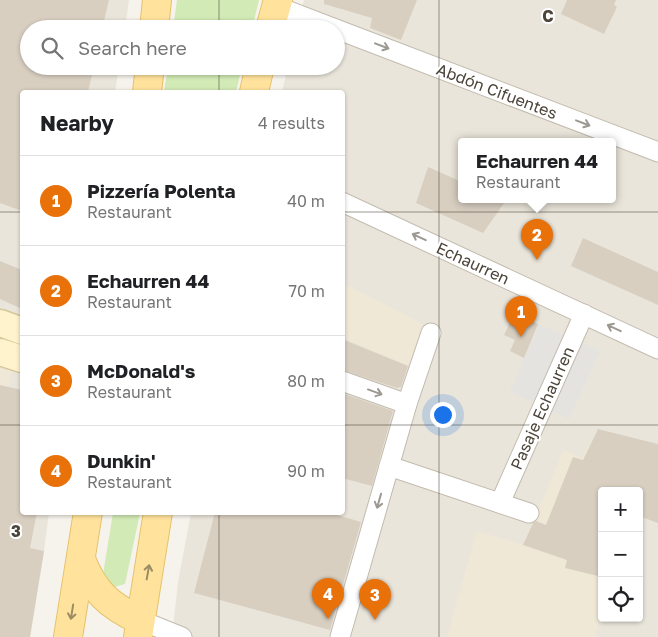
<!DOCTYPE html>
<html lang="en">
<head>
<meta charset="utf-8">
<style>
  :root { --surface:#fff; --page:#f6f6f6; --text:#202124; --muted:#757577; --line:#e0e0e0; --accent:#fc3f1d }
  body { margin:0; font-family:"Golos Text",sans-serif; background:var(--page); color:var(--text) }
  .controls { position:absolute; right:15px; bottom:15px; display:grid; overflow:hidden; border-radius:5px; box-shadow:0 1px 4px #0004 }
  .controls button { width:45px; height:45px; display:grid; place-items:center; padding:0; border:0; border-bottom:1px solid var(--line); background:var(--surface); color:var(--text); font:25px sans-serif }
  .you { position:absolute; left:442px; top:414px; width:18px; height:18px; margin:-12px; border:4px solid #fff; border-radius:50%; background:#1a73e8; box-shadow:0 0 0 8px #1a73e833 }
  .badge { display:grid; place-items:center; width:32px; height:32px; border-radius:50%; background:var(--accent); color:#fff; font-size:16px; font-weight:700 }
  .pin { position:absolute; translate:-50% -41px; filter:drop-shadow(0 1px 2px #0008) }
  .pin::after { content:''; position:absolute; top:26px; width:18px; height:15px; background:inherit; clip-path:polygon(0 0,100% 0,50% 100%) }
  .popup { position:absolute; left:458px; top:138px; width:158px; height:65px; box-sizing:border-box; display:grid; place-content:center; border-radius:5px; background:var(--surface); filter:drop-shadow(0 1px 4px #0005); font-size:16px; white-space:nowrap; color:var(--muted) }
  .popup b { font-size:19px; color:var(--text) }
  .popup::after { content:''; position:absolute; left:50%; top:100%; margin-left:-10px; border:10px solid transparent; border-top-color:var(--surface) }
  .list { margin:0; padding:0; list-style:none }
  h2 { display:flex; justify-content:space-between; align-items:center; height:65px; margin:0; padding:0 20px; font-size:21px }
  h2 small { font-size:16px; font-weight:400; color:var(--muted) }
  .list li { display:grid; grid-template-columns:32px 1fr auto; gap:15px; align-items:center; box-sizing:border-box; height:90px; padding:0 20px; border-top:1px solid var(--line) }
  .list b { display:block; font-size:19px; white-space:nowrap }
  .list p { margin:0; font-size:16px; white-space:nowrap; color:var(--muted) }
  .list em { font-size:16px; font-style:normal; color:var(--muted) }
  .icon { flex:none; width:28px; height:28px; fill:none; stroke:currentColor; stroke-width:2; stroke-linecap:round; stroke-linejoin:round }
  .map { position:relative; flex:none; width:658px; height:637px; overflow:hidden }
  .search { position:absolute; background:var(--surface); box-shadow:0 1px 4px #0004; left:20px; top:20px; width:325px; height:55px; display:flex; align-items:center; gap:12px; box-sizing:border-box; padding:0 18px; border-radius:28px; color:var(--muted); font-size:19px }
  .panel { position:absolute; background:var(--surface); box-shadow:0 1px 4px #0004; left:20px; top:90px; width:325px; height:425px; border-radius:5px }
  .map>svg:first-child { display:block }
</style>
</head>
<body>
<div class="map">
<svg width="658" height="637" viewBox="0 0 658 637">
  <rect width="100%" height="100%" fill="#f6f3ec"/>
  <g fill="#eae5da" fill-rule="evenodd">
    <path d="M 0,0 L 129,0 L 125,29 L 29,29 L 29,66 L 119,66 L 115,92 L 22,92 L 22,512 L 49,513 L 44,551 L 30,637 L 0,637 Z"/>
    <path d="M 304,0 L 658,0 L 658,637 L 172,637 L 178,582 L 191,513 L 342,512 L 342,92 L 282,92 L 288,66 L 336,66 L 336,29 L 297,29 ZM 462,141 L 612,141 L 612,199 L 462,199 ZM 602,491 L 639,491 L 639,618 L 602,618 Z"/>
  </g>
  <g fill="#efe8d6">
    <path d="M 342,283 L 423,324 L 412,367 L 343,338 Z"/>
    <path d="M 0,361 L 13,366 L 0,424 Z"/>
    <path d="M 598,429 L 658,444 L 639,491 L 602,491 L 602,605 L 595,637 L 447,637 L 477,531 L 523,545 L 564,450 L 582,458 Z"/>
  </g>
  <g fill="#d2eab5">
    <path d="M 177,0 L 259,0 L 252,29 L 173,29 Z"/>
    <path d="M 168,66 L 242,66 L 236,92 L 164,92 Z"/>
    <path d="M 113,513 L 140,513 L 125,584 L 114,587 L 108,584 L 103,574 Z"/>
  </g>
  <path fill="#e5e3e0" d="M 539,324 L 600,351 L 569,419 L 510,392 Z"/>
  <g fill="#d8cfc1">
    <path d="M 0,0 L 109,0 L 102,29 L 29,29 L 29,66 L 94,66 L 88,92 L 22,92 L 22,211 L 0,203 Z"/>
    <path d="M 324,0 L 417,0 L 401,40 L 370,28 L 372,18 L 324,4 Z"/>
    <path d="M 567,0 L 616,0 L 614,5 L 617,7 L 604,34 L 561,14 Z"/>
    <path d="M 428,167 L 462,182 L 462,199 L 507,199 L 483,233 L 416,203 Z"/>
    <path d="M 583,238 L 658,272 L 658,305 L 571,266 Z"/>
    <path d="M 0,261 L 22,270 L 22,309 L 0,299 Z"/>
    <path d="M 515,312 L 538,324 L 524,358 L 510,351 L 515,340 L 504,335 Z"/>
    <path d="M 342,339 L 408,366 L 401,387 L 397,388 L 342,370 Z"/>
    <path d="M 0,385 L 22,390 L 22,512 L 37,512 L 30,548 L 44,551 L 30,637 L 0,637 Z"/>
    <path d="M 342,393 L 393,411 L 372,486 L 342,478 Z"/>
    <path d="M 598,429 L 658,444 L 658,523 L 639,516 L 639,491 L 602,491 L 602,577 L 565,568 L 567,560 L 523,545 L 533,523 L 536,521 L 546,525 L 573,457 L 583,460 Z"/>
    <path d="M 215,512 L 327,512 L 361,522 L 330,630 L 194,593 Z"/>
  </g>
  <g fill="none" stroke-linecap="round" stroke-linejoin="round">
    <g stroke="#c2bbae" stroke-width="21">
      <g id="street">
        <path d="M 276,6 L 336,29"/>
        <path d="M 336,29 L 658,152"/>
        <path d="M 342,202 L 658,349"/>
        <path d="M 342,381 L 407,404"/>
        <path d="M 389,466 L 529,513"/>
        <path d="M 500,503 L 584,314"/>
        <path d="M 140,620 L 182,637"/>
        <path d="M 340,637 L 407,404 L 431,333"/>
      </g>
    </g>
    <g stroke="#d6c79b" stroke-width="29">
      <g id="secondary">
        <path d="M 0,323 L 22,331"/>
        <path d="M 0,352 L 22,359"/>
      </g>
    </g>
    <g stroke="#e6c16a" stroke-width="30">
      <g id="primary">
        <path d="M 154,29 L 157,0"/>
        <path d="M 270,29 L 278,0"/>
        <path d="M 147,92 L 150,66"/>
        <path d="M 254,92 L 260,66"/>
        <path d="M 81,559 C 93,591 109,606 140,620"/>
        <path d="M 68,637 L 88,512"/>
        <path d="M 138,637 L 158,512"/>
      </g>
    </g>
    <use href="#street" stroke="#fff" stroke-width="19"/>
    <use href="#secondary" stroke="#fff3cd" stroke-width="26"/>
    <use href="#primary" stroke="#ffe39c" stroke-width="28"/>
  </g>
  <defs><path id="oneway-shaft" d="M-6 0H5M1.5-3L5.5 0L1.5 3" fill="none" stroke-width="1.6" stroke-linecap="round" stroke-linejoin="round" transform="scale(1.25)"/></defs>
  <g stroke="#9c9892">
    <use href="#oneway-shaft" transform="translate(382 46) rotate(21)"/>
    <use href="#oneway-shaft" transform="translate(583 123) rotate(21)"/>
    <use href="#oneway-shaft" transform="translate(419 237) rotate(-155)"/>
    <use href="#oneway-shaft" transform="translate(614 328) rotate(-155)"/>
    <use href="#oneway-shaft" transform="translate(375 392) rotate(20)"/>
    <use href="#oneway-shaft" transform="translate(379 501) rotate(106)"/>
  </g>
  <g stroke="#9c8c66">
    <use href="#oneway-shaft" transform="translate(148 572) rotate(-80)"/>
    <use href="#oneway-shaft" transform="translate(72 612) rotate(99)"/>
  </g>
  <path fill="none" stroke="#4b4439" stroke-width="1" stroke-opacity="0.55" d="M 219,0 L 219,29M 439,0 L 439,637M 219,66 L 219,92M 0,212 L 22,212M 342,212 L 658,212M 0,425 L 22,425M 342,425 L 658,425M 219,512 L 219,637"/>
  <g text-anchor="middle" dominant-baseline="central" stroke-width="4" stroke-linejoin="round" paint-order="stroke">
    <g font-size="16" fill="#4b4439" stroke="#fff">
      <text transform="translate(497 91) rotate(21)">Abdón Cifuentes</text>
      <text transform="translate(473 263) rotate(25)">Echaurren</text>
      <text transform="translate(542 408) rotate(-66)">Pasaje Echaurren</text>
    </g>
  </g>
  <g font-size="16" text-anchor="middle" font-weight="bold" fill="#4b4439" stroke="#fff" stroke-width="4" stroke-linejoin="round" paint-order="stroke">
    <text x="548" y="22">C</text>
    <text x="16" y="537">3</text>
  </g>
</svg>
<div class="controls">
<button>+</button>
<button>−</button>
<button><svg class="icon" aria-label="locate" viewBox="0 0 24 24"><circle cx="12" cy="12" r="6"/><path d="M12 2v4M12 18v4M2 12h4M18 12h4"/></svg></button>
</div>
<div class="you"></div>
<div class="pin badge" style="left:521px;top:337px;background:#e8710a">1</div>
<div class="pin badge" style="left:537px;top:260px;background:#e8710a">2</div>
<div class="popup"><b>Echaurren 44</b>Restaurant</div>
<div class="pin badge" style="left:375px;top:620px;background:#e8710a">3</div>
<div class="pin badge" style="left:328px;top:619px;background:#e8710a">4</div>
<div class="search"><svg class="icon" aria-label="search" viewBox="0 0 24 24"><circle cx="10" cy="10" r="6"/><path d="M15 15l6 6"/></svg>Search here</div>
<section class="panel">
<h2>Nearby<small>4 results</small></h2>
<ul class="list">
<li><span class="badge" style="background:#e8710a">1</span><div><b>Pizzería Polenta</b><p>Restaurant</p></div><em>40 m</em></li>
<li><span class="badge" style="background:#e8710a">2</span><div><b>Echaurren 44</b><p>Restaurant</p></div><em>70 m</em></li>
<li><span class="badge" style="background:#e8710a">3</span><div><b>McDonald's</b><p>Restaurant</p></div><em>80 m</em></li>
<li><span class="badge" style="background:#e8710a">4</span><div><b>Dunkin'</b><p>Restaurant</p></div><em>90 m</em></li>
</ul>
</section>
</div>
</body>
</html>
